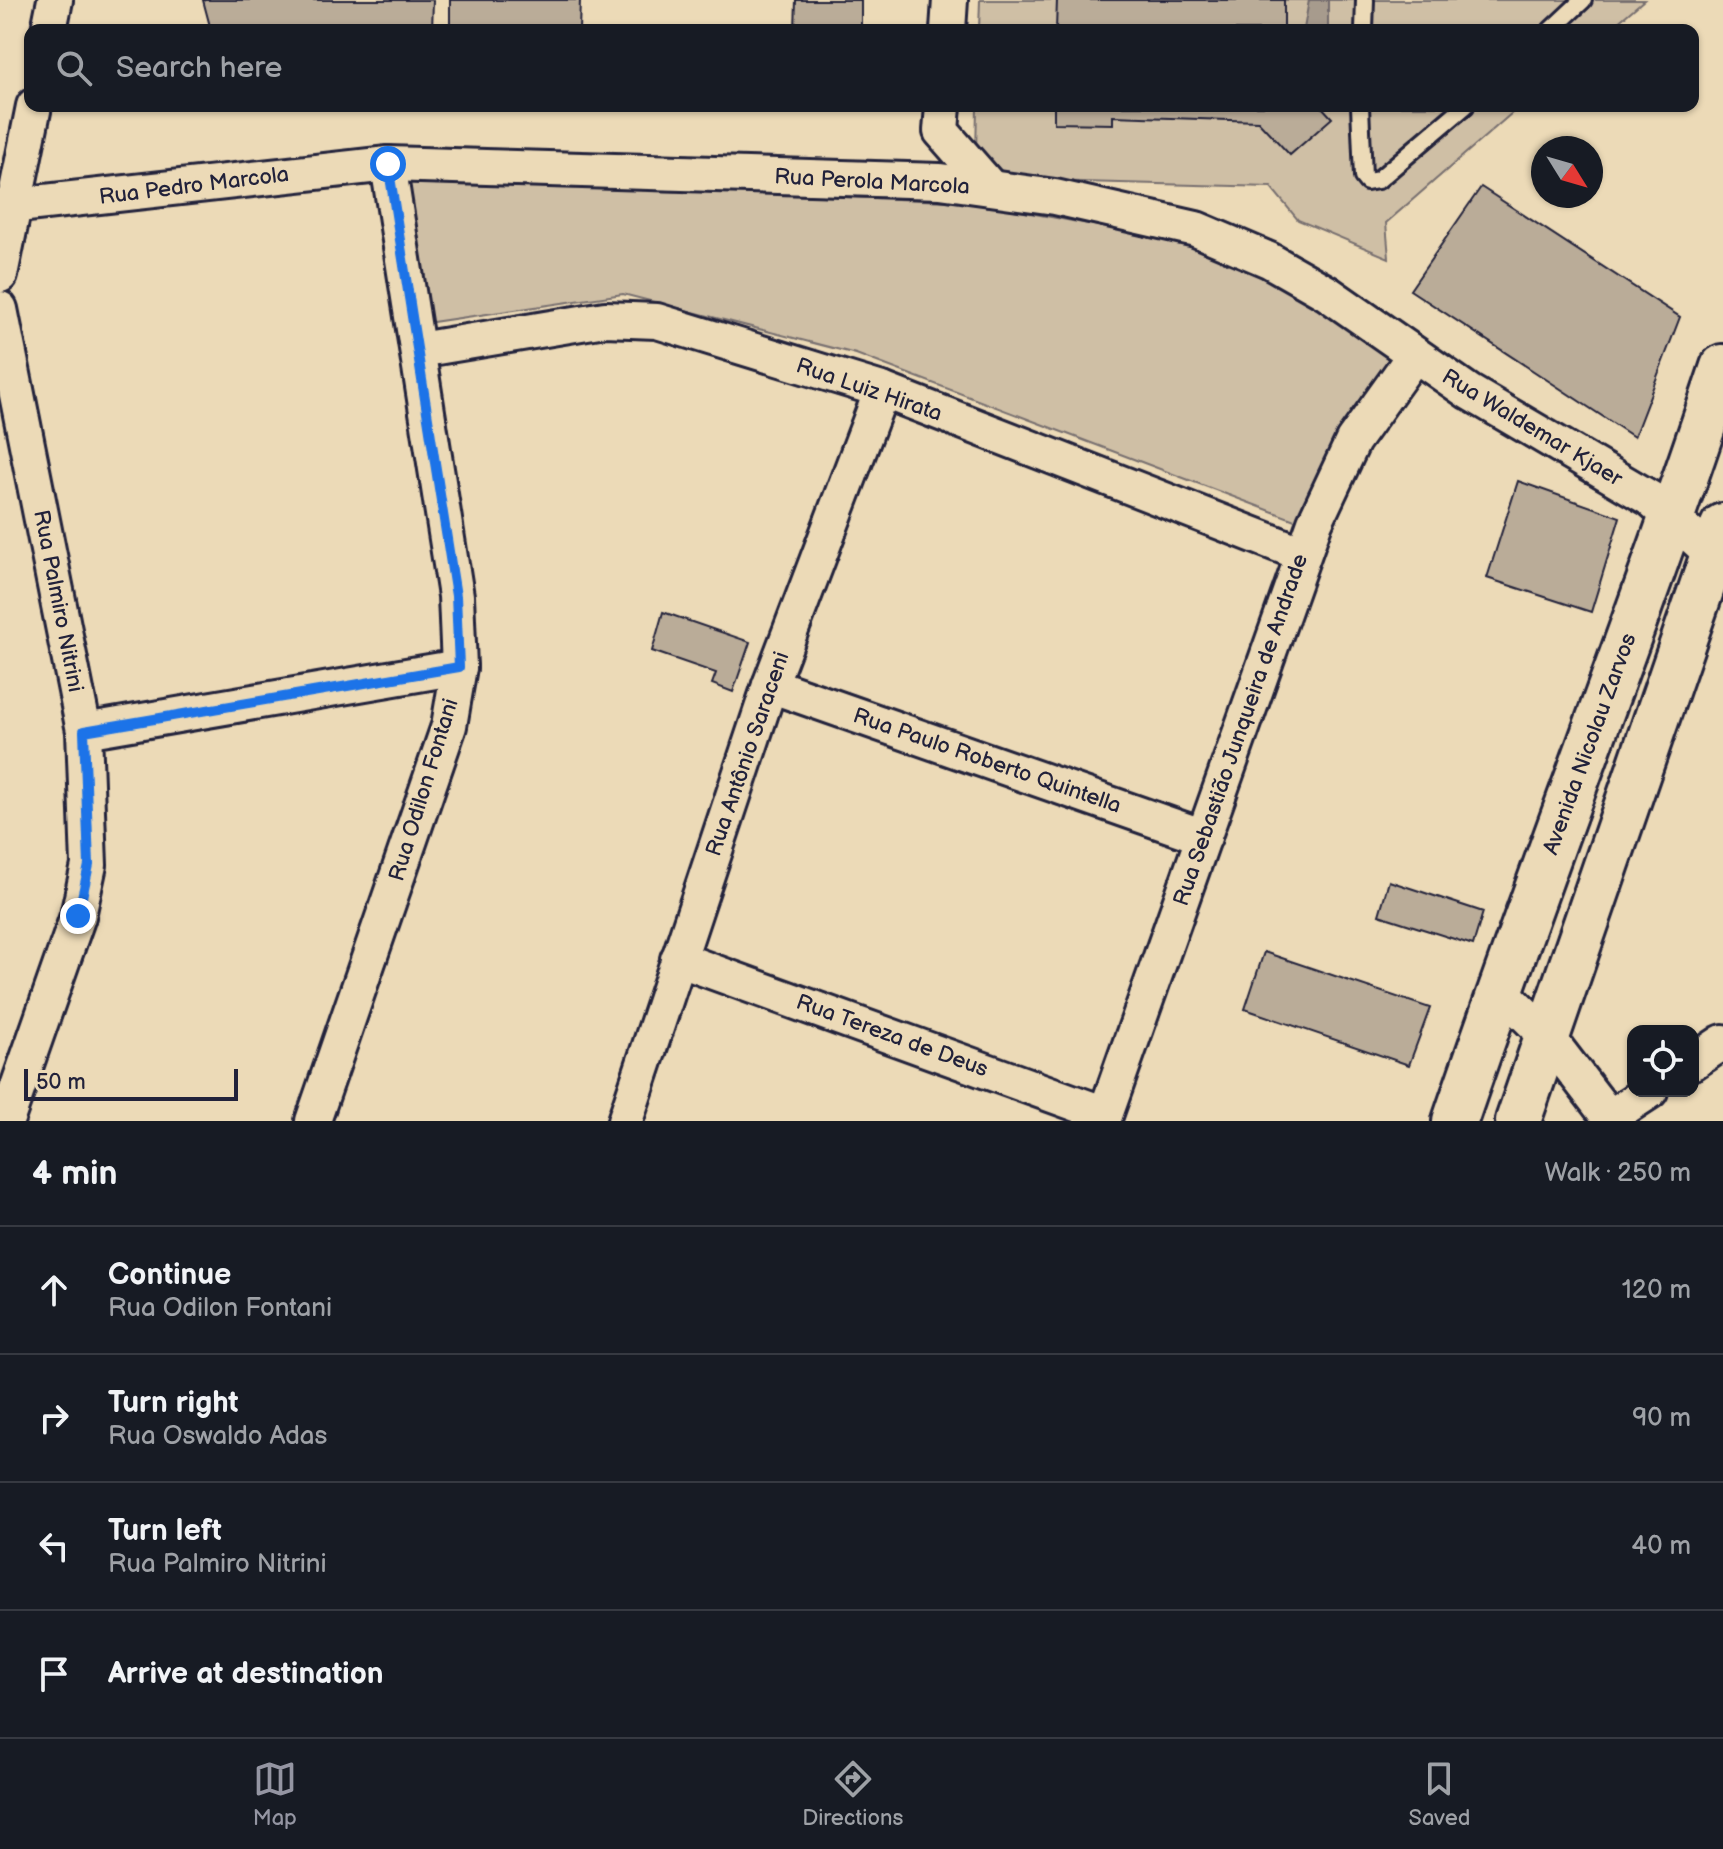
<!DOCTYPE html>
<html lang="en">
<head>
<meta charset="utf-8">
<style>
  :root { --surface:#171b24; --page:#242831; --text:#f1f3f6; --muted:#9ea1a6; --line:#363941; --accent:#9495a2 }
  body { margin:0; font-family:"Balsamiq Sans",sans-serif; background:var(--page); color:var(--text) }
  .controls { position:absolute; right:24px; bottom:24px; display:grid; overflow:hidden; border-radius:16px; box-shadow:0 2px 6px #0004 }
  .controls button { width:72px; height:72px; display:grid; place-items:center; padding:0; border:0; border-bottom:2px solid var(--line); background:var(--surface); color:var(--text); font:40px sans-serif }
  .compass { position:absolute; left:1531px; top:136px; width:72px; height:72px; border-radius:50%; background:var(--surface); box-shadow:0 2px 6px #0004; rotate:127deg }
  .scale { position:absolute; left:24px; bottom:20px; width:214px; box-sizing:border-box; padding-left:8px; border:4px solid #22223b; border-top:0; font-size:22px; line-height:28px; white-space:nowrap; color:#22223b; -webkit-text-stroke:6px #ecdab7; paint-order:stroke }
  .stop { position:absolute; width:24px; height:24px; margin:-18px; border:6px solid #1a73e8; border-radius:50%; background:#fff }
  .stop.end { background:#1a73e8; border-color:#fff; box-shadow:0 2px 8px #0008 }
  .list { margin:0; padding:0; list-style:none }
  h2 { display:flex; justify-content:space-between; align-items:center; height:104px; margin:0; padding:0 32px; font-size:34px }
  h2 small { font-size:26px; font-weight:400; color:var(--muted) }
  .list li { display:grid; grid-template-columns:52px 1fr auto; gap:24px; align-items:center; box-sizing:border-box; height:128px; padding:0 32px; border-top:2px solid var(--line) }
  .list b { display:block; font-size:30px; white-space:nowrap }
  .list p { margin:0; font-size:26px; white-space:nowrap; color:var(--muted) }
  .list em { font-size:26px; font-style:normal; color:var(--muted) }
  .icon { flex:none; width:44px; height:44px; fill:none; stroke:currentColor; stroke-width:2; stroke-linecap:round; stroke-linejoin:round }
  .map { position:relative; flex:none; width:1723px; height:1121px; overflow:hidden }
  .search { position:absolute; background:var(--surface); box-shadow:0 2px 6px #0004; left:24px; right:24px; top:24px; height:88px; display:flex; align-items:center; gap:20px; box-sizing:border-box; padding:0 28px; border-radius:16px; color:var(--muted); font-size:30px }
  .sheet { height:616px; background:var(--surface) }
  nav { display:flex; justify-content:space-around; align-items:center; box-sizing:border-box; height:112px; border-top:2px solid var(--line); background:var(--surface); font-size:22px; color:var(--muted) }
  nav a { display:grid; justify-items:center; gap:4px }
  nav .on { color:var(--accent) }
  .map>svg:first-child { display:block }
</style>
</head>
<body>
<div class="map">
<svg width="1723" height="1121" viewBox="0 0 1723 1121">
  <rect width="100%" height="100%" fill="#ecdab7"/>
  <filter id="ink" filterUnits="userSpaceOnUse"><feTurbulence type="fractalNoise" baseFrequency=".0125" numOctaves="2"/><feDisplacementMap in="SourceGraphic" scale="16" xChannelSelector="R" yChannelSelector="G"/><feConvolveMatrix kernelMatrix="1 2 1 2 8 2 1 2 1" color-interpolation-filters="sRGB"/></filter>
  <g filter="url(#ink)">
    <g fill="#cfbfa5" stroke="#787070" stroke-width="2">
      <path d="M 980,0 L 1644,0 L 1609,30 L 979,30 Z"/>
      <path d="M 977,106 L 1520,106 L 1386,223 L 1389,258 L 1298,220 L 1271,187 L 1005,180 L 976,155 Z"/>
      <path d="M 449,181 L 971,202 L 1184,242 L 1274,274 L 1356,331 L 1397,366 L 1300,522 L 856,354 L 623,294 L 419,324 L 407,182 Z"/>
    </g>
    <path fill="#a79b8d" stroke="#726b6c" stroke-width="2" d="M 1309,0 L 1328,0 L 1328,30 L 1304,29 Z"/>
    <g fill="#baac98" stroke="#22223b" stroke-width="2">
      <path d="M 203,0 L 433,0 L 432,30 L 211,30 Z"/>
      <path d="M 450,0 L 580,0 L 579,30 L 450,30 Z"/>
      <path d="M 796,0 L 861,0 L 861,30 L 795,30 Z"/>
      <path d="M 1057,0 L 1284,0 L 1284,30 L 1056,30 Z"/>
      <path d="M 1054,106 L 1321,106 L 1332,118 L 1290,155 L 1258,121 L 1113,116 L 1113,124 L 1054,123 Z"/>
      <path d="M 1481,187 L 1680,317 L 1634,437 L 1410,290 Z"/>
      <path d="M 1518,481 L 1620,517 L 1591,612 L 1487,578 Z"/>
      <path d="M 663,612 L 750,642 L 733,692 L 712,684 L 716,673 L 652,651 Z"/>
      <path d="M 1389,881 L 1483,912 L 1473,945 L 1379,915 Z"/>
      <path d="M 1264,952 L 1430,1008 L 1409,1065 L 1245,1009 Z"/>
    </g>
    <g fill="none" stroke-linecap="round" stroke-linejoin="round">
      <g stroke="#22223b" stroke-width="22">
        <g id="service">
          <path d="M 1364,30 L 1365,0"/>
          <path d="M 1551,30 L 1583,0"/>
          <path d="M 1360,106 L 1363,177 L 1367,182 L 1378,180 L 1465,106"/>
        </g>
      </g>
      <g stroke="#22223b" stroke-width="40">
        <g id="minor">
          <path d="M 49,30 L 55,0"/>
          <path d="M 948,30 L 950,0"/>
          <path d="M 943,106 L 941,131 L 991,188"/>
          <path d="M 0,207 L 388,164 L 940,181 L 1055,197 L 1196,229 L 1269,260 L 1327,293 L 1469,392 L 1651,499 L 1713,555 L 1723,572"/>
          <path d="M 0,275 L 34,106"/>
          <path d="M 0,309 L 84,731 L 89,865 L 78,916 L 6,1121"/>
          <path d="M 419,350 L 605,319 L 657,321 L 882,390 L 1303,554"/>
          <path d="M 770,685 L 1204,837"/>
          <path d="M 84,731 L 459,667"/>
          <path d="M 678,959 L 1105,1114"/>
          <path d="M 1500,990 L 1546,1035 L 1612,1121"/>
          <path d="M 1693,1062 L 1723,1042"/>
          <path d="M 1610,1117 L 1650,1091"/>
          <path d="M 313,1121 L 449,726 L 459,667 L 456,596 L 388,164"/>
          <path d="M 625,1121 L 770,685 L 882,390"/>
          <path d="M 1103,1121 L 1315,522 L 1353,441 L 1413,357"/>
        </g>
      </g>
      <g stroke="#22223b" stroke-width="50">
        <g id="secondary">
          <path d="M 1455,1121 C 1541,868 1639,620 1723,367"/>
          <path d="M 1518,1121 L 1723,526"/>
        </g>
      </g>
      <use href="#service" stroke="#ecdab7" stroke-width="16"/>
      <use href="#minor" stroke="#ecdab7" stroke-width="34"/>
      <use href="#secondary" stroke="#ecdab7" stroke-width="44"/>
    </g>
  </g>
  <g fill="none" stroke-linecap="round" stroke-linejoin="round" filter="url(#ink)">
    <path stroke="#1a73e8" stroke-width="10" d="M 78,916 L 89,865 L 84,731 L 459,667 L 456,596 L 388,164"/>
  </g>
  <g text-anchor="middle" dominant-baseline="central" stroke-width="6" stroke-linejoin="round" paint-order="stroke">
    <g font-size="22" fill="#22223b" stroke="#ecdab7">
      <text transform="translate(872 182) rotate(3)">Rua Perola Marcola</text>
      <text transform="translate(194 186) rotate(-7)">Rua Pedro Marcola</text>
      <text transform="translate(869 390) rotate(19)">Rua Luiz Hirata</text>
      <text transform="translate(1532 428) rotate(31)">Rua Waldemar Kjaer</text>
      <text transform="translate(58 601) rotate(79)">Rua Palmiro Nitrini</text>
      <text transform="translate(1241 730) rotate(-71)">Rua Sebastião Junqueira de Andrade</text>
      <text transform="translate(1590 744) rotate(-70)">Avenida Nicolau Zarvos</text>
      <text transform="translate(748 754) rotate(-71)">Rua Antônio Saraceni</text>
      <text transform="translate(987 761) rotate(19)">Rua Paulo Roberto Quintella</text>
      <text transform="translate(424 790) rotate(-73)">Rua Odilon Fontani</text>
      <text transform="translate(892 1036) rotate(20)">Rua Tereza de Deus</text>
    </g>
  </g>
</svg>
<div class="controls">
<button><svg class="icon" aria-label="locate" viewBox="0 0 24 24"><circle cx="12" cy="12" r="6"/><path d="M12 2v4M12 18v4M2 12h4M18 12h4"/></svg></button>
</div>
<svg class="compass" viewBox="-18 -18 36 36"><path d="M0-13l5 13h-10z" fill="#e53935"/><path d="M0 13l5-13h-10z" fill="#9ea1a6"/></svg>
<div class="scale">50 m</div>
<div class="stop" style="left:388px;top:164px"></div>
<div class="stop end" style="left:78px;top:916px"></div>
<div class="search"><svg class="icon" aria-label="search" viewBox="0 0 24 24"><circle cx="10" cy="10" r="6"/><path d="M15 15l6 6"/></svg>Search here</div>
</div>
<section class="sheet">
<h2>4 min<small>Walk · 250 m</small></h2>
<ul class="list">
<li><svg class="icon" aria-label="ahead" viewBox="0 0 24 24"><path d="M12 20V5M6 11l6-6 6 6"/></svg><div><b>Continue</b><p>Rua Odilon Fontani</p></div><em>120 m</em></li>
<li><svg class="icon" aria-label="right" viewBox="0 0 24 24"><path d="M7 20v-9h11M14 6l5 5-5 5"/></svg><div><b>Turn right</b><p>Rua Oswaldo Adas</p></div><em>90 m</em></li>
<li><svg class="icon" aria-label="left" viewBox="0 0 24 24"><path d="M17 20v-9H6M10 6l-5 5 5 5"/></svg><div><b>Turn left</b><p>Rua Palmiro Nitrini</p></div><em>40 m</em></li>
<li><svg class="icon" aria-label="arrive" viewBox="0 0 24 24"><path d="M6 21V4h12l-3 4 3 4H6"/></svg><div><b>Arrive at destination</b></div></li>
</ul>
</section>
<nav>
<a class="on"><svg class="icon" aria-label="map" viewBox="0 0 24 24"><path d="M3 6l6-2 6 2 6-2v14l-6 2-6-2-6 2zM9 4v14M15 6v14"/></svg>Map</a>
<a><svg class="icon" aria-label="directions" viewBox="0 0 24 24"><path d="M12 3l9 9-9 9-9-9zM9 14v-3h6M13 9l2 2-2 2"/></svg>Directions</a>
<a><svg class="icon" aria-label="saved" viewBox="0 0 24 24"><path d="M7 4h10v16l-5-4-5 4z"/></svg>Saved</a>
</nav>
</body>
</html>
